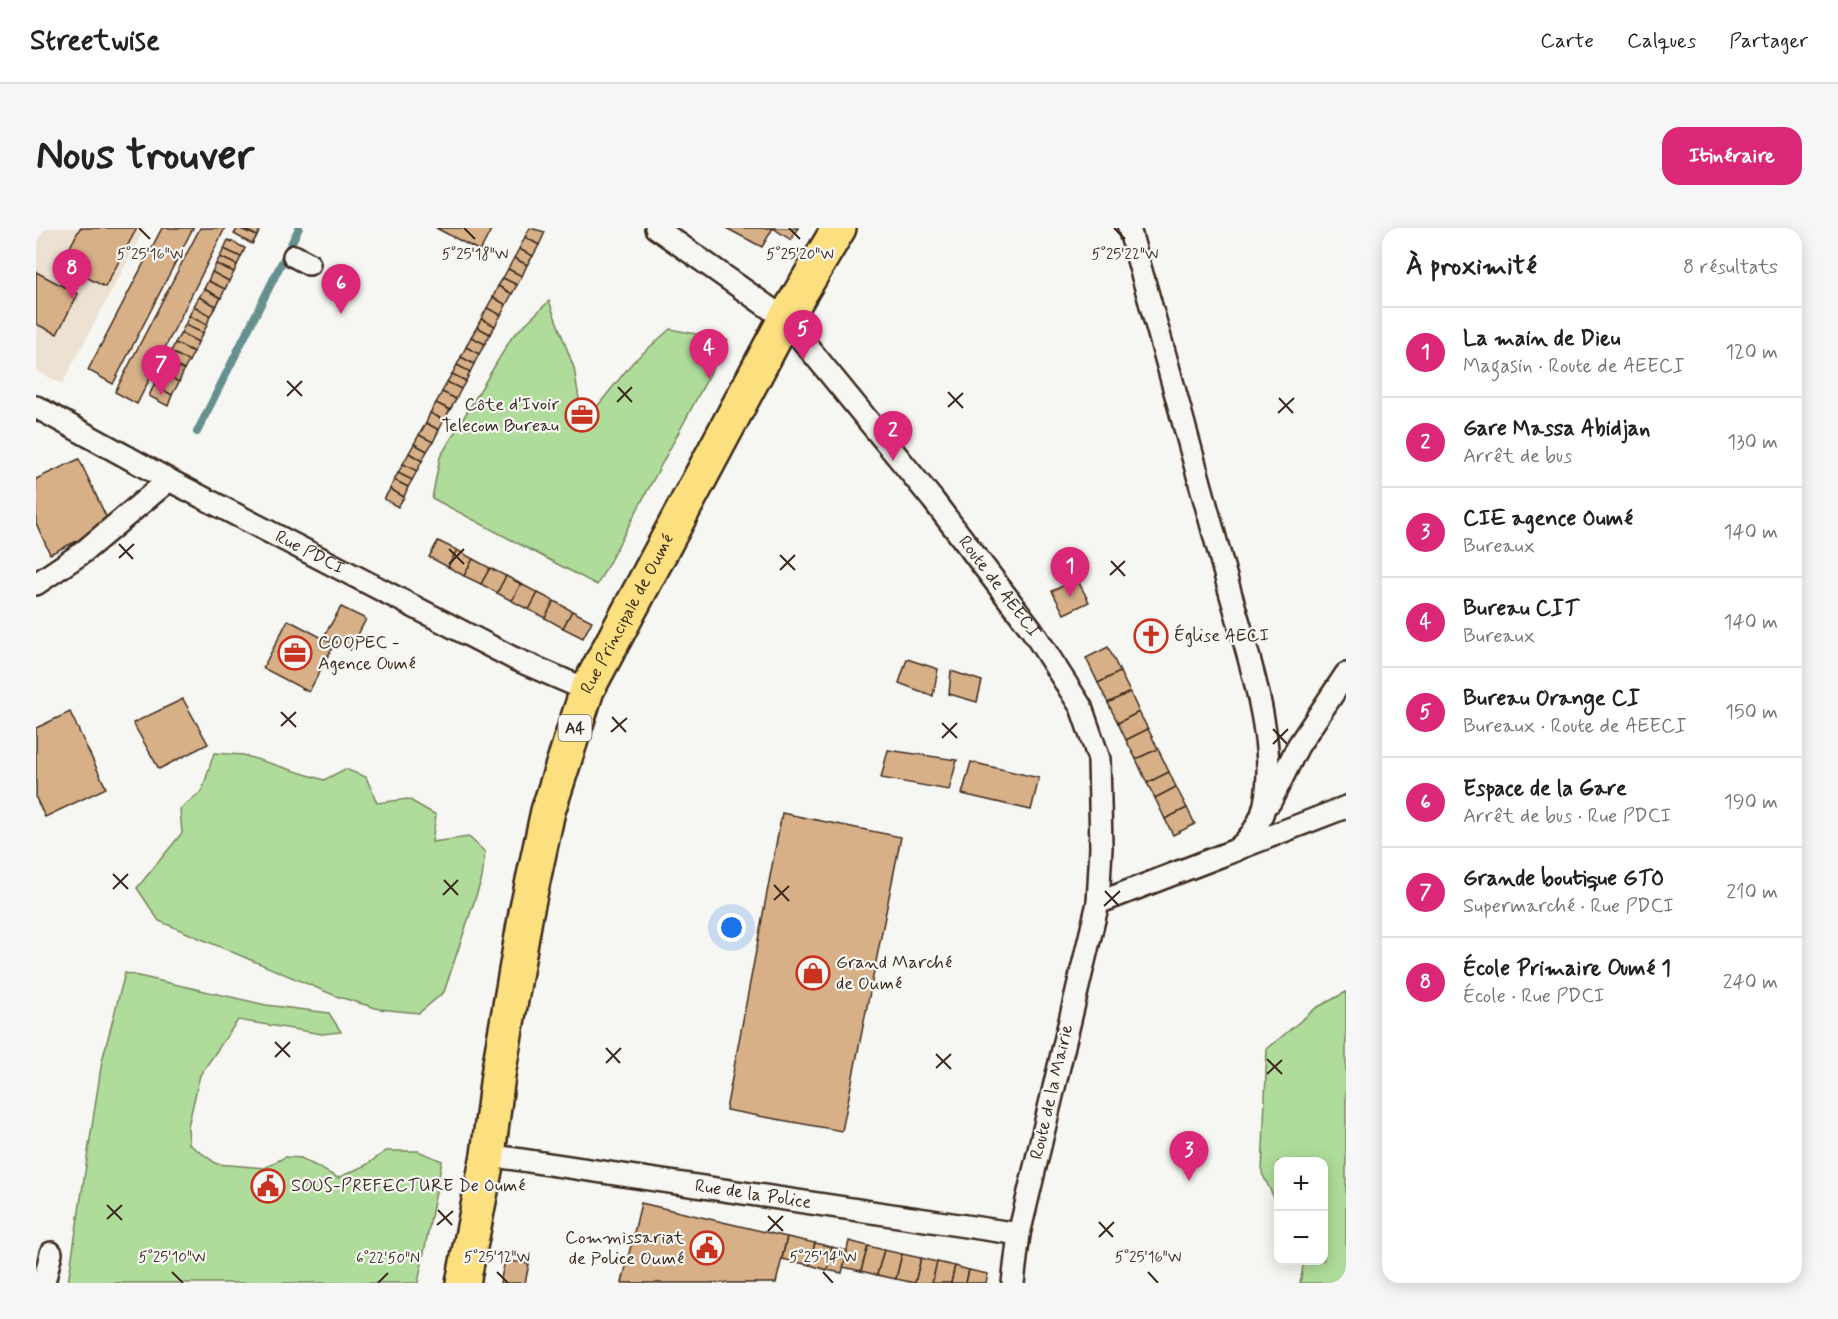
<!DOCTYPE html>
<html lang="fr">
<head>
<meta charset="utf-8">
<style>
  :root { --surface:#fff; --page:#f6f6f6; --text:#222; --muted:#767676; --line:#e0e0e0; --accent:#db2777 }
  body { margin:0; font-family:Mynerve,sans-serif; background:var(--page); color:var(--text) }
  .controls { position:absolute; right:18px; bottom:18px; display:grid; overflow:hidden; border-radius:12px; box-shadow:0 3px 15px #0003 }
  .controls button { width:54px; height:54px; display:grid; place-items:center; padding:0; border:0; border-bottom:2px solid var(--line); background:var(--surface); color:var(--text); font:30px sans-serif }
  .you { position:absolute; left:696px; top:700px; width:21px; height:21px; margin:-15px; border:4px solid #fff; border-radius:50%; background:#1a73e8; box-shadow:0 0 0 9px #1a73e833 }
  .badge { display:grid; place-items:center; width:39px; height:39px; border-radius:50%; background:var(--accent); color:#fff; font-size:20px; font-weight:700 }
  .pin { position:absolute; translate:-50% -50px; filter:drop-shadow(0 2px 3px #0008) }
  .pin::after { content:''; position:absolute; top:32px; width:21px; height:18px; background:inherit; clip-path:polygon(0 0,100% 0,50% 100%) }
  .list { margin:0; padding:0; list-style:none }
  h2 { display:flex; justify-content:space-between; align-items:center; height:78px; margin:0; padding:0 24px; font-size:26px }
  h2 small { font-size:20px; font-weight:400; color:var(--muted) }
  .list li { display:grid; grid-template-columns:39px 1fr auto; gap:18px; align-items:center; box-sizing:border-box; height:90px; padding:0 24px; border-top:2px solid var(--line) }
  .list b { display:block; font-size:22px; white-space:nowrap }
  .list p { margin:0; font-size:20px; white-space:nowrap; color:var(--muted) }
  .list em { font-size:20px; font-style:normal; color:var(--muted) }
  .map { position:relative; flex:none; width:1310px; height:1055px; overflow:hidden; border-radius:18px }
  header { display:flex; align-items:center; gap:36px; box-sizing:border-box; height:84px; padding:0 30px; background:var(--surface); border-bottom:2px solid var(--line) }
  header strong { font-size:28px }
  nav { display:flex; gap:33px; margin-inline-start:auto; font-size:21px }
  .intro { display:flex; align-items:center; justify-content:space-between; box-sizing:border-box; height:144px; padding:0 36px }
  h1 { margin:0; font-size:42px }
  .button { padding:15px 27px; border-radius:18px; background:var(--accent); color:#fff; font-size:21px; font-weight:700 }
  main { display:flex; gap:36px; padding:0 36px }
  aside { flex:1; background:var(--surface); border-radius:18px; box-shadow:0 3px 15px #0003 }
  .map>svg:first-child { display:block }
</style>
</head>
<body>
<header>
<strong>Streetwise</strong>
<nav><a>Carte</a><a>Calques</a><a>Partager</a></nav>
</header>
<div class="intro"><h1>Nous trouver</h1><a class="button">Itinéraire</a></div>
<main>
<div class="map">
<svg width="1310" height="1055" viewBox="0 0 1310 1055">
  <rect width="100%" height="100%" fill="#f6f6f2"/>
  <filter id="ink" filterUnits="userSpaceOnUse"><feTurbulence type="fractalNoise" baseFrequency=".0167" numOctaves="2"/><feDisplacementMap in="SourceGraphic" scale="12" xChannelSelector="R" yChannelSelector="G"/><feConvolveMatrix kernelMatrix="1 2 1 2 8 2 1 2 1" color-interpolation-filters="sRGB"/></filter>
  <g filter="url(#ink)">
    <path fill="#ede1d2" d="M 0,0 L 109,0 L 26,156 L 0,143 Z"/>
    <g fill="#afdc9a" stroke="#75835c" stroke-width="1.5">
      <path d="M 513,73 L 538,140 L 547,196 L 597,134 L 634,101 L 692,112 L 561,357 L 396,270 L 404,229 L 476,109 Z"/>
      <path d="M 178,525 L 207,527 L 288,552 L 309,541 L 330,549 L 341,575 L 372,571 L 400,587 L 396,614 L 433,609 L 449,624 L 446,650 L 408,764 L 383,785 L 343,781 L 300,768 L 123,693 L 101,660 L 146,605 L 144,581 L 166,563 Z"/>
      <path d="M 89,745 L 230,777 L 293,785 L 305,804 L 286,806 L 202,792 L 164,847 L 152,898 L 153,916 L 181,936 L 229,940 L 249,929 L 265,930 L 302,950 L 330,937 L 350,923 L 382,923 L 406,933 L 382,1055 L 32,1055 L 66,833 Z"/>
      <path d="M 1310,764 L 1310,1055 L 1264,1055 L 1268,1033 L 1288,1032 L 1288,934 L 1242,934 L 1242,978 L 1226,945 L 1231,821 L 1280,780 Z"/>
    </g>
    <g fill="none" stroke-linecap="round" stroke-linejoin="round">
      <path stroke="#66908f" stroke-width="8" d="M 161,204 L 263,0"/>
    </g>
    <g fill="#d7b088" stroke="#3b2a1e" stroke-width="1.5">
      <path d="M 44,0 L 101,0 L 69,59 L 25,36 Z"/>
      <path d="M 126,0 L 157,0 L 77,156 L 52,142 Z"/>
      <path d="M 164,0 L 189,0 L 101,176 L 79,164 Z"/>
      <path d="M 202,0 L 221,8 L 216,16 L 198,6 Z"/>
      <path d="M 206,0 L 225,0 L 221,8 Z"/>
      <path d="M 400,0 L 456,0 L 444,23 Z"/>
      <path d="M 494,0 L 509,4 L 503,17 L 489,9 Z"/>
      <path d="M 690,0 L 737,0 L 726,19 Z"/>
      <path d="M 737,0 L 762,0 L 755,12 Z"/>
      <path d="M 489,9 L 503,17 L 497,28 L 483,21 Z"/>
      <path d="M 192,12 L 209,20 L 205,29 L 188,21 Z"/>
      <path d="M 188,21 L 205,29 L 201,37 L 184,29 Z"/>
      <path d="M 483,21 L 497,28 L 491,37 L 478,30 Z"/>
      <path d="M 184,29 L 201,37 L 198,44 L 180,36 Z"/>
      <path d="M 478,30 L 491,37 L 486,48 L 472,41 Z"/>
      <path d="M 180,36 L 198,44 L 193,53 L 176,44 Z"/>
      <path d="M 472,41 L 486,48 L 481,57 L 467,50 Z"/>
      <path d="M 0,44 L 42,66 L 21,106 L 0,96 Z"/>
      <path d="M 176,44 L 193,53 L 189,61 L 172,53 Z"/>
      <path d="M 467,50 L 481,57 L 476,66 L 462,58 Z"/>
      <path d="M 172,53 L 189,61 L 185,70 L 168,61 Z"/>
      <path d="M 462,58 L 476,66 L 470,77 L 457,69 Z"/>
      <path d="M 168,61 L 185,70 L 180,78 L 163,69 Z"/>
      <path d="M 163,69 L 180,78 L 174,88 L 158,78 Z"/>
      <path d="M 457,69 L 470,77 L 465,87 L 451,80 Z"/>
      <path d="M 158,78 L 174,88 L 171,97 L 153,88 Z"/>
      <path d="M 451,80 L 465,87 L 459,98 L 445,91 Z"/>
      <path d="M 153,88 L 171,97 L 167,105 L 149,97 Z"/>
      <path d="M 445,91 L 459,98 L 454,106 L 441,99 Z"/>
      <path d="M 149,97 L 167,105 L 162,114 L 145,105 Z"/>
      <path d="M 441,99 L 454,106 L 449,116 L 435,109 Z"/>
      <path d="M 145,105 L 162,114 L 158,124 L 139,115 Z"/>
      <path d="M 435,109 L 449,116 L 443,126 L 430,119 Z"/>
      <path d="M 139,115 L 158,124 L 153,133 L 135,124 Z"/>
      <path d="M 430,119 L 443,126 L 438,136 L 425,129 Z"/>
      <path d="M 135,124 L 153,133 L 148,142 L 130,133 Z"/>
      <path d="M 425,129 L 438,136 L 434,144 L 421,137 Z"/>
      <path d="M 130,133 L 148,142 L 143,154 L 125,144 Z"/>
      <path d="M 421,137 L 434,144 L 430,153 L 416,146 Z"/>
      <path d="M 125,144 L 143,154 L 136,167 L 118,157 Z"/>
      <path d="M 416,146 L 430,153 L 425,161 L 411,154 Z"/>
      <path d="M 411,154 L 425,161 L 420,171 L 406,164 Z"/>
      <path d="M 118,157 L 136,167 L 132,178 L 113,168 Z"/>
      <path d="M 406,164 L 420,171 L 414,182 L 400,175 Z"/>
      <path d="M 400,175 L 414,182 L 408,192 L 394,185 Z"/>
      <path d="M 394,185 L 408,192 L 403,202 L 390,195 Z"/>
      <path d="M 390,195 L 403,202 L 397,214 L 383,207 Z"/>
      <path d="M 383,207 L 397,214 L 391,223 L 378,216 Z"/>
      <path d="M 378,216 L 391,223 L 386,233 L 373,225 Z"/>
      <path d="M 373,225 L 386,233 L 381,243 L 367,236 Z"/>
      <path d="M 43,231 L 74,297 L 14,326 L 0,295 L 0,251 Z"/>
      <path d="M 367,236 L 381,243 L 376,252 L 362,245 Z"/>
      <path d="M 362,245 L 376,252 L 372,259 L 358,252 Z"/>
      <path d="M 358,252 L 372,259 L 368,269 L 354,261 Z"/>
      <path d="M 354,261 L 368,269 L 362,279 L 348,271 Z"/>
      <path d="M 402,313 L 421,322 L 412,339 L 393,329 Z"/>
      <path d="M 421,322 L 437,331 L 428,348 L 412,339 Z"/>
      <path d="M 437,331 L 454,340 L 445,356 L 428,348 Z"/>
      <path d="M 454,340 L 470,348 L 461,365 L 445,356 Z"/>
      <path d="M 470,348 L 485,356 L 476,373 L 461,365 Z"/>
      <path d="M 1041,351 L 1053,374 L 1028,386 L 1016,363 Z"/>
      <path d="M 485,356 L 502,365 L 493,382 L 476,373 Z"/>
      <path d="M 502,365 L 518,373 L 509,390 L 493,382 Z"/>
      <path d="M 518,373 L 536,383 L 527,400 L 509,390 Z"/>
      <path d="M 305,379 L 330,391 L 314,422 L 288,408 Z"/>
      <path d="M 536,383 L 556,393 L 547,410 L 527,400 Z"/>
      <path d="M 252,392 L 298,416 L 273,464 L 227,440 Z"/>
      <path d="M 1072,419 L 1084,444 L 1062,455 L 1050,430 Z"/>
      <path d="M 871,431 L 902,441 L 897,468 L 863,455 Z"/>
      <path d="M 915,443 L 946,453 L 941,474 L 913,466 Z"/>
      <path d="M 1084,444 L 1094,464 L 1072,475 L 1062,455 Z"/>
      <path d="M 1094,464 L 1103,484 L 1082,495 L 1072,475 Z"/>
      <path d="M 147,471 L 172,516 L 123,541 L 97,495 Z"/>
      <path d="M 34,484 L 70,560 L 9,589 L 0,570 L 0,500 Z"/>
      <path d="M 1103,484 L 1112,501 L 1090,512 L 1082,495 Z"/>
      <path d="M 1112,501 L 1122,521 L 1100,531 L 1090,512 Z"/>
      <path d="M 1122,521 L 1133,544 L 1111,555 L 1100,531 Z"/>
      <path d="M 852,522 L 921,532 L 913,562 L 845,550 Z"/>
      <path d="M 935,534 L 1003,550 L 995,582 L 926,566 Z"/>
      <path d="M 1133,544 L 1140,559 L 1119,570 L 1111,555 Z"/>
      <path d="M 1140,559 L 1151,580 L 1129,591 L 1119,570 Z"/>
      <path d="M 1151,580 L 1159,596 L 1137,607 L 1129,591 Z"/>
      <path d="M 746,585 L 865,609 L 806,903 L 690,882 Z"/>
      <path d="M 605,975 L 751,1009 L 740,1055 L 586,1055 Z"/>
      <path d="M 751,1009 L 779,1015 L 774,1037 L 746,1031 Z"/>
      <path d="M 813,1013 L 832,1018 L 825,1043 L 807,1039 Z"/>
      <path d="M 779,1015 L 796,1019 L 791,1042 L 774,1037 Z"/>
      <path d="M 832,1018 L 848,1022 L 841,1047 L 825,1043 Z"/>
      <path d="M 796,1019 L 811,1023 L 806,1045 L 791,1042 Z"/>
      <path d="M 848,1022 L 866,1026 L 860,1051 L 841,1047 Z"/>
      <path d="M 866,1026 L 885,1030 L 879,1055 L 860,1051 Z"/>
      <path d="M 885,1030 L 901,1034 L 896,1055 L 879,1055 Z"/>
      <path d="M 469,1032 L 493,1036 L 489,1055 L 464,1055 Z"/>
      <path d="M 901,1034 L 919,1038 L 915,1055 L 896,1055 Z"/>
      <path d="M 919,1038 L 933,1042 L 930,1055 L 915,1055 Z"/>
      <path d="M 933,1042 L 952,1046 L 950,1055 L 930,1055 Z"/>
    </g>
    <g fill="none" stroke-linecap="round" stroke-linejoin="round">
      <g stroke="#3b2a1e" stroke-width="26">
        <g id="street">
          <path id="s1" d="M 620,0 L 749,91 L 897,272 L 996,402 L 1045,479 L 1063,531 L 1065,619 L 1062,675 L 983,1006 L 977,1055"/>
          <path d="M 258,28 L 273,36"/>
          <path id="s2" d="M 0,179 L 133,252 L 477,430 L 551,462"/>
          <path d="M 0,356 L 46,325 L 133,252"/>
          <path d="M 1234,574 L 1262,518 L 1310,446"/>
          <path d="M 1204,620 L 1310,579"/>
          <path d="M 1062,675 L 1200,622 C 1227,600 1232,575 1232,542 C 1232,481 1205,405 1189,346 C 1158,231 1126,115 1093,0"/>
          <path id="s3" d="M 452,927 L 983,1006"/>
          <path d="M 8,1055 L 15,1025"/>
        </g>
      </g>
      <g stroke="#3b2a1e" stroke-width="38">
        <g id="primary">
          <path id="s4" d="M 427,1055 L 452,927 L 462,847 L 490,685 L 512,583 L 551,462 L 749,91 L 803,0"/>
        </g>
      </g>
      <use href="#street" stroke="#f6f6f2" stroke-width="21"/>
      <use href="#primary" stroke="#fce080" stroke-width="33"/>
    </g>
  </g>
  <path fill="none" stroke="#3b2a1e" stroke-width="2" d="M 103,0 L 114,11M 428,0 L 439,11M 753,0 L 764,11M 1078,0 L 1089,11M 251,153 L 266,168M 582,159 L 596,174M 912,164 L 927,180M 251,168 L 266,153M 1243,170 L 1257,185M 581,174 L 596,159M 912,179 L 927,165M 1242,185 L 1258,170M 83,316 L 97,331M 413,321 L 428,336M 744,327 L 759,342M 83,330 L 98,316M 1075,333 L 1089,348M 413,336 L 428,321M 744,342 L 759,327M 1074,347 L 1089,333M 245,484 L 260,499M 576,489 L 590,504M 906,495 L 921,510M 245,498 L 260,484M 1237,501 L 1251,516M 575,504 L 591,490M 906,510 L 921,495M 1237,516 L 1252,501M 77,646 L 92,661M 408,652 L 422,667M 738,657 L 753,673M 77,661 L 92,646M 1069,663 L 1083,678M 407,667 L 422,652M 738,672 L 753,658M 1068,678 L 1084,663M 239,814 L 254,829M 570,820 L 584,835M 900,826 L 915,841M 239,829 L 254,814M 1231,831 L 1246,846M 570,835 L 585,820M 900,840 L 915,826M 1231,846 L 1246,832M 71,977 L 86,992M 402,982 L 416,997M 732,988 L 747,1003M 71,991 L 86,977M 1063,994 L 1077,1009M 401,997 L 417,983M 732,1003 L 747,988M 1063,1009 L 1078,994M 136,1044 L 147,1055M 461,1044 L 472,1055M 787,1044 L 797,1055M 1112,1044 L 1122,1055M 342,1055 L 352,1045"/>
  <defs>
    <g id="office-ring" transform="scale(1.725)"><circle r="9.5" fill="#f6f6f2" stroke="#c8321e" stroke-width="1.5"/><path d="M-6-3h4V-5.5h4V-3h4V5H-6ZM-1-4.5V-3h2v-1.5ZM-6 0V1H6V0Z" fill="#c8321e"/></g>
    <g id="church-ring" transform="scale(1.725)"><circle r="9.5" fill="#f6f6f2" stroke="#c8321e" stroke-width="1.5"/><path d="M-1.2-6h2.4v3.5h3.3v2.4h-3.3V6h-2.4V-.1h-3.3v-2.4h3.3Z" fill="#c8321e"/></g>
    <g id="shop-ring" transform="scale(1.725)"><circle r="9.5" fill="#f6f6f2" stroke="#c8321e" stroke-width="1.5"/><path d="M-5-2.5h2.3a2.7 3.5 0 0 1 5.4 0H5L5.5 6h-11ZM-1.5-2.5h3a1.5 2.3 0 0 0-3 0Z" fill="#c8321e"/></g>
    <g id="civic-ring" transform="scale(1.725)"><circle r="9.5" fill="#f6f6f2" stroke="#c8321e" stroke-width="1.5"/><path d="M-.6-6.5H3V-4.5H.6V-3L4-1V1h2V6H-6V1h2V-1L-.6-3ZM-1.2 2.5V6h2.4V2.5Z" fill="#c8321e"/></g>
  </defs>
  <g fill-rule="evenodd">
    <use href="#office-ring" x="546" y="187"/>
    <use href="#church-ring" x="1115" y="408"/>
    <use href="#office-ring" x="259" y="425"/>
    <use href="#shop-ring" x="777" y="745"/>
    <use href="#civic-ring" x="232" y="958"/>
    <use href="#civic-ring" x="671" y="1020"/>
  </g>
  <g text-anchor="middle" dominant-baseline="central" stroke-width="4.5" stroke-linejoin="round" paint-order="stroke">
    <rect fill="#f6f6f2" stroke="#73675e" stroke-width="1.5" x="522.5" y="487" width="33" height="26" rx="4.5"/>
    <g font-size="16" font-weight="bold" fill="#3b2a1e">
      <text x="539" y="500">A4</text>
    </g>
    <g font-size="18" fill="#3b2a1e" stroke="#f6f6f2" text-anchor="start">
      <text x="523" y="177" text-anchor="end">Côte d'Ivoir<tspan x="523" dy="21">Telecom Bureau</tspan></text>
      <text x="1138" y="408">Église AECI</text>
      <text x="282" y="415">COOPEC -<tspan x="282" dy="21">Agence Oumé</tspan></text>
      <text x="800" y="735">Grand Marché<tspan x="800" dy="21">de Oumé</tspan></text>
      <text x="255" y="958">SOUS-PREFECTURE De Oumé</text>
      <text x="648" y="1010" text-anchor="end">Commissariat<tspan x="648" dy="21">de Police Oumé</tspan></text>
    </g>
    <g font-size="18" fill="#3b2a1e" stroke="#f6f6f2">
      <text stroke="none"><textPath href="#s2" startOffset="310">Rue PDCI</textPath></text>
      <text stroke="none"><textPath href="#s1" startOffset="501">Route de AEECI</textPath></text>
      <text stroke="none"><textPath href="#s4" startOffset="693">Rue Principale de Oumé</textPath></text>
      <text transform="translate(1016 864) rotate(-77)">Route de la Mairie</text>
      <text stroke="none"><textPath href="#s3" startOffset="268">Rue de la Police</textPath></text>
    </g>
  </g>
  <g font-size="15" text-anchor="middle" fill="#3b2a1e" stroke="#f6f6f2" stroke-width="4.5" stroke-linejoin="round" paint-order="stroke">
    <text x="114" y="31">5°25'16"W</text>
    <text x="439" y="31">5°25'18"W</text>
    <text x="764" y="31">5°25'20"W</text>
    <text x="1089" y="31">5°25'22"W</text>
    <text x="136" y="1034">5°25'10"W</text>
    <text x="461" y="1034">5°25'12"W</text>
    <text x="787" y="1034">5°25'14"W</text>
    <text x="1112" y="1034">5°25'16"W</text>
    <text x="352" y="1035">6°22'50"N</text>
  </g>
</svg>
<div class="controls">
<button>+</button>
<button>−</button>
</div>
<div class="you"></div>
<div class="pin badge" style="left:1034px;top:369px">1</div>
<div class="pin badge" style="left:857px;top:233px">2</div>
<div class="pin badge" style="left:1153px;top:953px">3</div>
<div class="pin badge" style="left:673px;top:151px">4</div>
<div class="pin badge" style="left:767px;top:132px">5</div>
<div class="pin badge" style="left:305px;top:86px">6</div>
<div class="pin badge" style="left:125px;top:167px">7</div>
<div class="pin badge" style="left:36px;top:71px">8</div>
</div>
<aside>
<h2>À proximité<small>8 résultats</small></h2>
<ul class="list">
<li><span class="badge">1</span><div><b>La main de Dieu</b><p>Magasin · Route de AEECI</p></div><em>120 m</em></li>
<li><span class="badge">2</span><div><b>Gare Massa Abidjan</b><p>Arrêt de bus</p></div><em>130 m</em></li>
<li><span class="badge">3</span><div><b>CIE agence Oumé</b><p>Bureaux</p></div><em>140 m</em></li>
<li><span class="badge">4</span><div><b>Bureau CIT</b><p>Bureaux</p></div><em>140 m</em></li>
<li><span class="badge">5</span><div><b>Bureau Orange CI</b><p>Bureaux · Route de AEECI</p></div><em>150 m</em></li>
<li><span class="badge">6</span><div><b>Espace de la Gare</b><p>Arrêt de bus · Rue PDCI</p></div><em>190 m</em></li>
<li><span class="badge">7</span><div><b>Grande boutique GTO</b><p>Supermarché · Rue PDCI</p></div><em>210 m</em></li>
<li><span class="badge">8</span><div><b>École Primaire Oumé 1</b><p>École · Rue PDCI</p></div><em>240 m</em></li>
</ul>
</aside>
</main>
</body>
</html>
